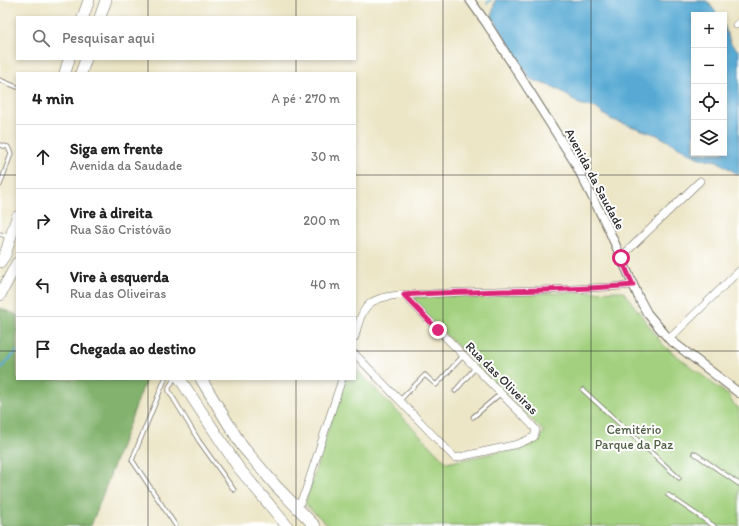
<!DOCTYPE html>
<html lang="pt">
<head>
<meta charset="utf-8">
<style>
  :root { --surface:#fff; --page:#f6f6f6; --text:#222; --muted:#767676; --line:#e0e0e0 }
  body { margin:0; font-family:Itim,sans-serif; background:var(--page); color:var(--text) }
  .controls { position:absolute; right:12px; top:12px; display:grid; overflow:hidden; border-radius:0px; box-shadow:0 2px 6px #0003 }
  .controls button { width:36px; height:36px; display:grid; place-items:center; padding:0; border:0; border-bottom:1px solid var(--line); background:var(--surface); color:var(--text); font:20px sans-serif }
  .stop { position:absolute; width:12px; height:12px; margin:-9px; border:3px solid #db2777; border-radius:50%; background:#fff }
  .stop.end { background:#db2777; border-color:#fff; box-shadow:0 1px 4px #0008 }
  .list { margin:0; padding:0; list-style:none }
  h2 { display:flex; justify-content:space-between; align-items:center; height:52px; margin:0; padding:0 16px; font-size:17px }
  h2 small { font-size:13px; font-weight:400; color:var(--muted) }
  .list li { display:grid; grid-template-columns:26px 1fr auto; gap:12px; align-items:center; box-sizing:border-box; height:64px; padding:0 16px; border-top:1px solid var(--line) }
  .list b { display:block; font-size:15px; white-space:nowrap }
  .list p { margin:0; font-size:13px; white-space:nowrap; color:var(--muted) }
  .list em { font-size:13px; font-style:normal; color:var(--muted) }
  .icon { flex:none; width:22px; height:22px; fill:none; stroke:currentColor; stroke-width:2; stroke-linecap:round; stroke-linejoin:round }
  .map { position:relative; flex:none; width:739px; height:526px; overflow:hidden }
  .search { position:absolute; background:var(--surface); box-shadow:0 2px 6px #0003; left:16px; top:16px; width:340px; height:44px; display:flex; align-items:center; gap:10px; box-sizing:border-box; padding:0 14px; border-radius:0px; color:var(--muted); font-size:15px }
  .panel { position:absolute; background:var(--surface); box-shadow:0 2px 6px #0003; left:16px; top:72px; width:340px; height:308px; border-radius:0px }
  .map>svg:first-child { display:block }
</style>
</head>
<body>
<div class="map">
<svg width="739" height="526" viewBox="0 0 739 526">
  <rect width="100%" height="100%" fill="#fff"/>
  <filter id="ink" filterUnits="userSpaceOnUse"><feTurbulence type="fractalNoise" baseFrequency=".025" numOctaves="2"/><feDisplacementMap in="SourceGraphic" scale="8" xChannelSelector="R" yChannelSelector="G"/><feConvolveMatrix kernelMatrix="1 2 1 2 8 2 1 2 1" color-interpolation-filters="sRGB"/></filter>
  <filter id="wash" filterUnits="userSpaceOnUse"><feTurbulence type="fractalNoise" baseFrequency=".012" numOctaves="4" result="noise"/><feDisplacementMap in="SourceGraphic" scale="16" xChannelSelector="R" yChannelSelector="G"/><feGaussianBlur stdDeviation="0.9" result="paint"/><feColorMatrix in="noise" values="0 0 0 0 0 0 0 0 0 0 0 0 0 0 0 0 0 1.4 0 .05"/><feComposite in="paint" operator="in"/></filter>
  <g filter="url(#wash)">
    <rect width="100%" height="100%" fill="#ece5c6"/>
    <path fill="#a3d07e" stroke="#677e54" d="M 623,291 L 664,346 L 729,396 L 733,404 L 739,408 L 739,526 L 329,526 L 305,504 L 344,379 L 355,379 L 355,368 L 447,463 L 531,445 L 544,432 L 414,303 L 416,297 Z"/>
    <path fill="#82b26d" stroke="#566e4c" d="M 0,308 L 17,315 L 17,379 L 146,379 L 91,526 L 0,526 Z"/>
    <path fill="#59aad4" stroke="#426a80" d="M 495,0 L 707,1 L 718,15 L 694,15 L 694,153 L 724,153 L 724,25 L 731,44 L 739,51 L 739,175 L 717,161 L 699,158 L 657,135 L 610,119 L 596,108 L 579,104 L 558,89 L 530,79 L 492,16 Z"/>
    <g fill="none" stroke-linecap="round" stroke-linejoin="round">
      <g stroke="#59aad4" stroke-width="2">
        <path d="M 487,3 L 491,0"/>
        <path d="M 0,369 L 17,351"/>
      </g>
    </g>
  </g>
  <g filter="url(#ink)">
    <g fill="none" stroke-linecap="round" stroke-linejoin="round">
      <g stroke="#6f6c61" stroke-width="5">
        <g id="service">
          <path d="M 0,80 L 17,87"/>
          <path d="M 0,145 L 8,147 L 11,154 L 0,185"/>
          <path d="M 0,234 L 8,237"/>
          <path d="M 165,379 L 132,460 L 176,526"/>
          <path d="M 174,379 L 169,387 L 169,391 L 199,441 L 234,490"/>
          <path d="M 583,390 L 679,478"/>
          <path d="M 455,391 L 475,368"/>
          <path d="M 400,400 L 425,375 L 436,385 L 463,356"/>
          <path d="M 473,417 L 500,394"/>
          <path d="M 694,453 L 739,484"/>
          <path d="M 668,495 L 714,526"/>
        </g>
      </g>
      <g stroke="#6f6c61" stroke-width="8">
        <g id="minor">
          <path d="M 736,25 L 739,23"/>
          <path d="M 621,257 L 700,181"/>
          <path d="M 355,337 C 358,325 361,309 372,302 C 387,293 412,295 429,294 C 497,289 565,292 633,285"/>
          <path d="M 669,339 L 739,271"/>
          <path d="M 355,354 L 455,458 L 518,444 L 534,437 L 536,430 L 531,424 L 404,295"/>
          <path d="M 297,509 L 305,492 L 342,379"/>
        </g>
      </g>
      <g stroke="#6f6c61" stroke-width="10">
        <path id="tertiary" d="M 470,0 L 487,24 L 574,161 L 608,228 L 639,298 L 647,313 L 669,339 L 739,393"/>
      </g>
      <g stroke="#6f6c61" stroke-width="12">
        <g id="primary">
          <path d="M 83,17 L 89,0"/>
          <path d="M 100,17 L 106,0"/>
          <path d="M 65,73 L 69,59"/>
          <path d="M 81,73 L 86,59"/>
          <path d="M 0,262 L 5,255 L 17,217"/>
          <path d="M 0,295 L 17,263"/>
          <path d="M 180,379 L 238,467 L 287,526"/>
          <path d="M 201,379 L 242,446 L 276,486 L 315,526"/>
        </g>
      </g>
      <use href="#service" stroke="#fff" stroke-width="3.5"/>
      <use href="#minor" stroke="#fff" stroke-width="7"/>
      <use href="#tertiary" stroke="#fff" stroke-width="8"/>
      <use href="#primary" stroke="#fff" stroke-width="11"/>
    </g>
  </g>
  <g fill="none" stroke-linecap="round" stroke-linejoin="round" filter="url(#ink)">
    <path stroke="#db2777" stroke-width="5" d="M 438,330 L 404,295 C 481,290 557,292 633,285 L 621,258"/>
  </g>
  <path fill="none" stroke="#2b2b2b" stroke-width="1" stroke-opacity="0.55" d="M 148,0 L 148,17M 296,0 L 296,17M 443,0 L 443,526M 591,0 L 591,526M 148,59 L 148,73M 296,59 L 296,73M 0,175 L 17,175M 355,175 L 739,175M 0,351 L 17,351M 355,351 L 739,351M 148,379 L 148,526M 296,379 L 296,526"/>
  <g text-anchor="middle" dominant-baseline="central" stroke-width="4" stroke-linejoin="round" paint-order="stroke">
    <g font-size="13" fill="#2b2b2b" stroke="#fff">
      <text transform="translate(595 179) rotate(62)">Avenida da Saudade</text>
      <text transform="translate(502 378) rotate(45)">Rua das Oliveiras</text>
    </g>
    <g font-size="13" fill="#4f5d44" stroke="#fff">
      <text x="634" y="429">Cemitério<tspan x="634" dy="15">Parque da Paz</tspan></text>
    </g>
  </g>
</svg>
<div class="controls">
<button>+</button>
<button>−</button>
<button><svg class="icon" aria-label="locate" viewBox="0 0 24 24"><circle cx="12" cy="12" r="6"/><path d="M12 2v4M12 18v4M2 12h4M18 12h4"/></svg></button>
<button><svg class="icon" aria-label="layers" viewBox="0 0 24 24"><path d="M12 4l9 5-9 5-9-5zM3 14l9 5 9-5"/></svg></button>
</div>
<div class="stop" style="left:621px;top:258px"></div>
<div class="stop end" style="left:438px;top:330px"></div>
<div class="search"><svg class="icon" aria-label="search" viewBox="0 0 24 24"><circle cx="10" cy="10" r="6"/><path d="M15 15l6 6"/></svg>Pesquisar aqui</div>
<section class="panel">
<h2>4 min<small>A pé · 270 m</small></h2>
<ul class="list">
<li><svg class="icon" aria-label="ahead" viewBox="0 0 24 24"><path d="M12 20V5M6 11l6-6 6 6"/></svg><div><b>Siga em frente</b><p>Avenida da Saudade</p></div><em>30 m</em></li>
<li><svg class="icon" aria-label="right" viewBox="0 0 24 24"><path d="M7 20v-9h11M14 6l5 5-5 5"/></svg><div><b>Vire à direita</b><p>Rua São Cristóvão</p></div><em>200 m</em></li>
<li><svg class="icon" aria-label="left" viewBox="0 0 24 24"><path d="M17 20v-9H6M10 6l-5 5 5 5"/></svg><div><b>Vire à esquerda</b><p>Rua das Oliveiras</p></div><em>40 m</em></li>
<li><svg class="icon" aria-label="arrive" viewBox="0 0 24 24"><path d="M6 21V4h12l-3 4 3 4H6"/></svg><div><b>Chegada ao destino</b></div></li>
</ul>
</section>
</div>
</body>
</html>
